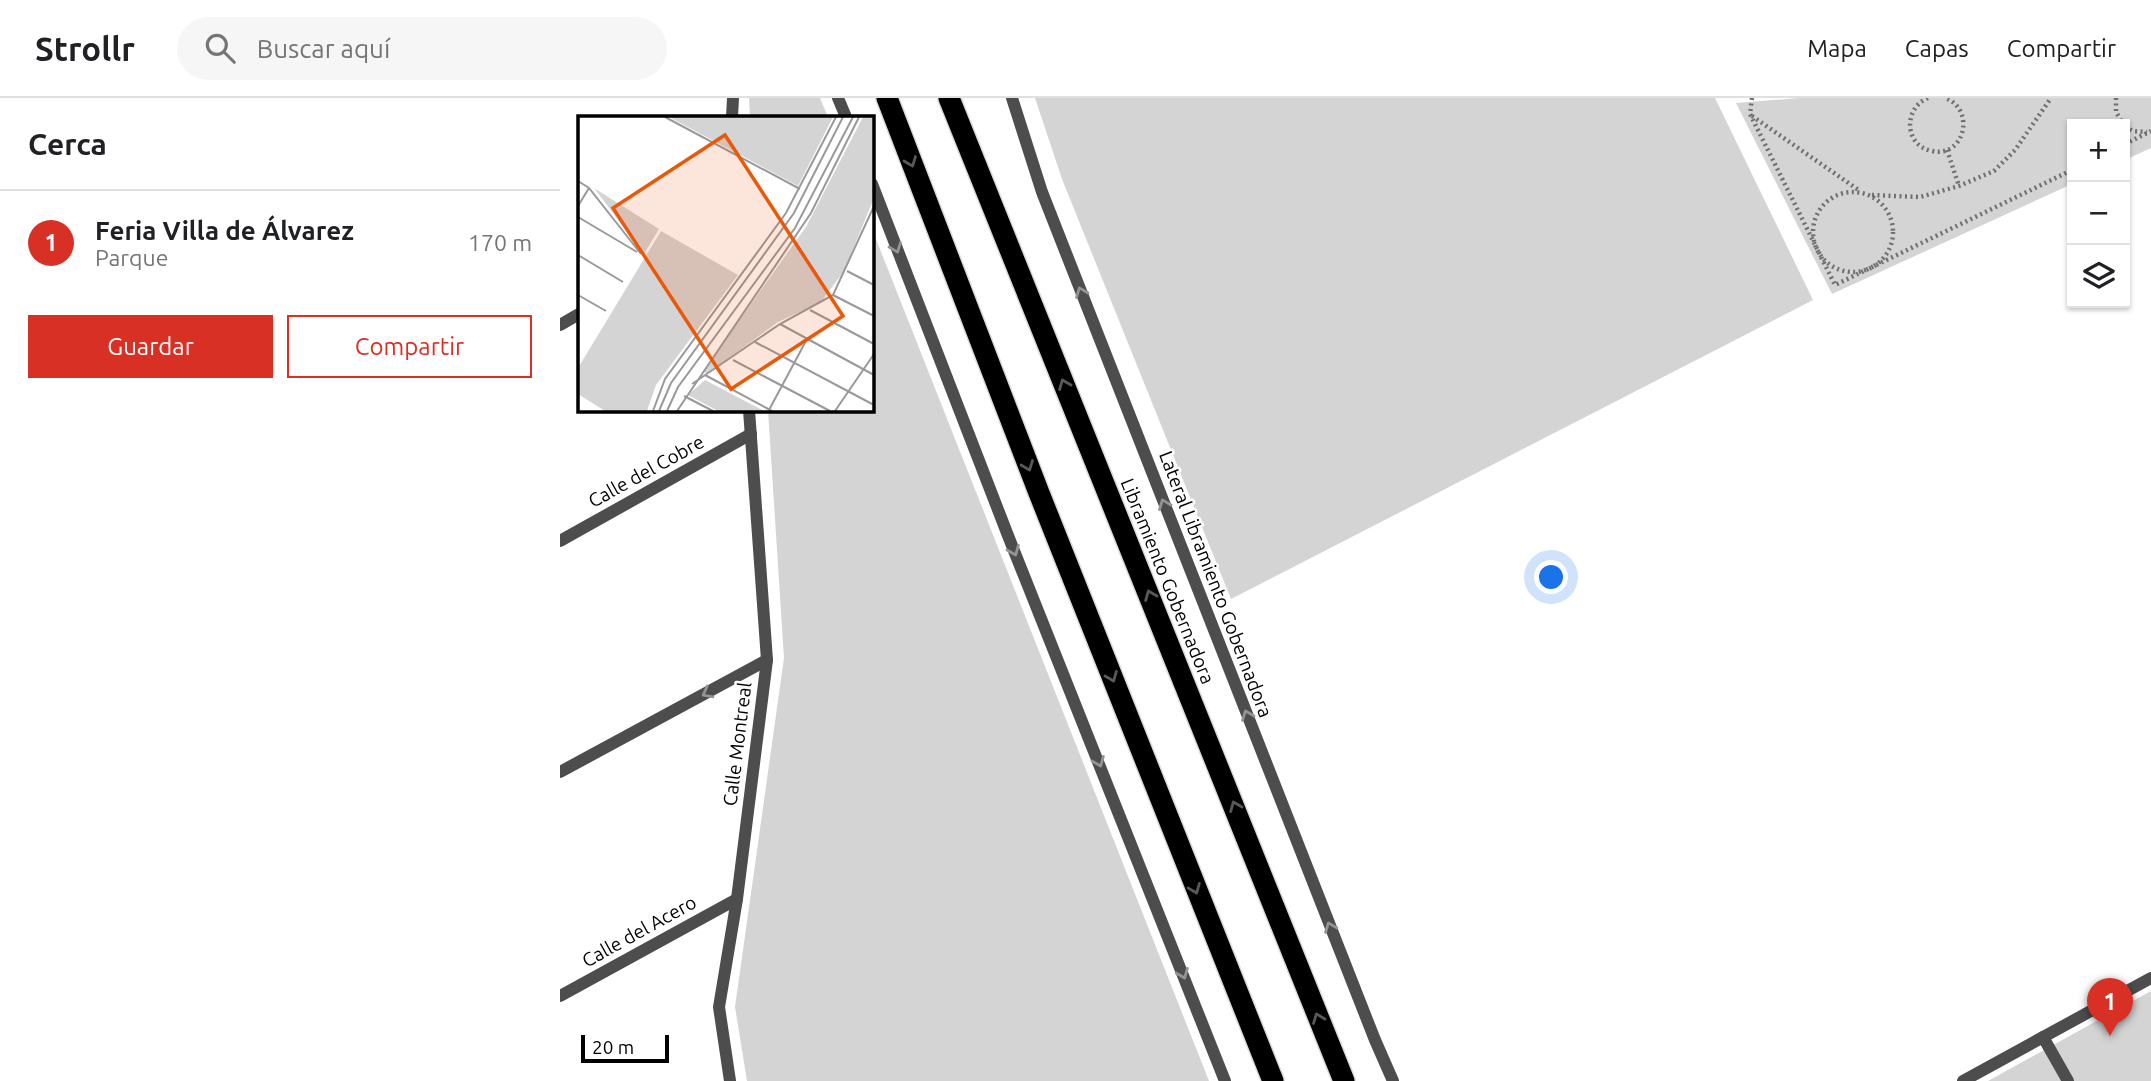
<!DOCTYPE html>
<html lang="es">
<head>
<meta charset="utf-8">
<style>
  :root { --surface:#fff; --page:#f6f6f6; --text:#202124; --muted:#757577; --line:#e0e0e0; --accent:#d93025 }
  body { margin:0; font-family:Ubuntu,sans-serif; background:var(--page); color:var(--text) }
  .controls { position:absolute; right:21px; top:21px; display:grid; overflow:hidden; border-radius:0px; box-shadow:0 2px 5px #0004 }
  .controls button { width:63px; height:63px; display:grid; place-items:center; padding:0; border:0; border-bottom:2px solid var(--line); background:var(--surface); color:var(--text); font:35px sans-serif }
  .scale { position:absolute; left:21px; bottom:18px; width:88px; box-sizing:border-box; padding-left:7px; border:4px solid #000; border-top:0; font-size:19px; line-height:24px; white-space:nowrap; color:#000; -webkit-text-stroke:5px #fff; paint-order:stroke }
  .you { position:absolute; left:992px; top:480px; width:24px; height:24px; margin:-18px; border:5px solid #fff; border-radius:50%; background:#1a73e8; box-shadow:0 0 0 10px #1a73e833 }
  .badge { display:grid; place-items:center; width:46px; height:46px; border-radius:50%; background:var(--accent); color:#fff; font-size:23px; font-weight:700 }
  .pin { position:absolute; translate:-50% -58px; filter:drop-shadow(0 2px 4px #0008) }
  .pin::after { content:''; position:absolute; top:37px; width:24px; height:21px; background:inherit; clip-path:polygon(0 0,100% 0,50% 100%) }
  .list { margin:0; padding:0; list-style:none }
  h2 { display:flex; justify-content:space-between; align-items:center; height:91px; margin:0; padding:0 28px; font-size:30px }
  h2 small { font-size:23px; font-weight:400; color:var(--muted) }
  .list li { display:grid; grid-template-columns:46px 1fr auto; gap:21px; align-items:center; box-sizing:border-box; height:105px; padding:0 28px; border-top:2px solid var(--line) }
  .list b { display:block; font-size:26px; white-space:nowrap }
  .list p { margin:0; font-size:23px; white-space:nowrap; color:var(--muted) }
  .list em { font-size:23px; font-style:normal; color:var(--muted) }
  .actions { display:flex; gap:14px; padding:21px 28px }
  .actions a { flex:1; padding:16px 0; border:2px solid var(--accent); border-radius:0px; text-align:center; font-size:24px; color:var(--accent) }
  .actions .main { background:var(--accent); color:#fff }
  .icon { flex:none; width:38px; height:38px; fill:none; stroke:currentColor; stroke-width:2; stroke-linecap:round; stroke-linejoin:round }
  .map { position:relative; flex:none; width:1591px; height:983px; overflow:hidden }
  header { display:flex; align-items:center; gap:42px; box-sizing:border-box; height:98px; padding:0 35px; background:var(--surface); border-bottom:2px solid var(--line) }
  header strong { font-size:33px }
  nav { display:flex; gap:38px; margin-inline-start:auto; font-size:24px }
  .search { width:490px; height:63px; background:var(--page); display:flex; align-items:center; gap:18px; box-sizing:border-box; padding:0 24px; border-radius:38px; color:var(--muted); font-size:26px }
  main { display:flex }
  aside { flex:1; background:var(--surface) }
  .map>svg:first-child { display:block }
</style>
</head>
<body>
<header>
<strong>Strollr</strong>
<div class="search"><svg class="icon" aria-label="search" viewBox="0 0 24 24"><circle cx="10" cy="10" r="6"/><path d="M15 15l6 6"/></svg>Buscar aquí</div>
<nav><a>Mapa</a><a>Capas</a><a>Compartir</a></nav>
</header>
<main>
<aside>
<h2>Cerca<small></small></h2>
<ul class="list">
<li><span class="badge">1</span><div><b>Feria Villa de Álvarez</b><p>Parque</p></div><em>170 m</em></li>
</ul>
<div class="actions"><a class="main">Guardar</a><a>Compartir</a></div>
</aside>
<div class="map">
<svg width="1591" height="983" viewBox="0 0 1591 983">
  <rect width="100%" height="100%" fill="#fff"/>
  <g fill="#d4d4d4">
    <path d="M 189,0 L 260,0 L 268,19 L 190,19 Z"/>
    <path d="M 475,0 L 1155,0 L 1253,202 L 671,501 L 502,81 Z"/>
    <path d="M 1239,0 L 1591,0 L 1591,50 L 1565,62 L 1565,26 L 1512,26 L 1512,86 L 1272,196 L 1176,5 Z"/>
    <path d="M 312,131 L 649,983 L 187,983 L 175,909 L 224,560 L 208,312 L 312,312 Z"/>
    <path d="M 1591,893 L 1591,983 L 1428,983 Z"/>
  </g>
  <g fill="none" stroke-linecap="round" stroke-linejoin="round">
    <g stroke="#dbdbdb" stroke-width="24">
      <g id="highway">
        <path d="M 327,0 L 479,395 L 713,983"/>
        <path d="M 389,0 L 784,983"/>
      </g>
    </g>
    <g stroke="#6f6f6f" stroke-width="4.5" stroke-dasharray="2 3.5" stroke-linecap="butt">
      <path d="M 1192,0 L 1190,16 L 1275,187 L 1512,72"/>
      <path d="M 1368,0 C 1343,10 1344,48 1372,53 C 1405,60 1416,11 1385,0"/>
      <path d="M 1556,0 L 1556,14 L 1563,26"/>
      <path d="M 1192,18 L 1300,93"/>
      <path d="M 1565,29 L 1573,33 L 1587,34"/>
      <path d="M 1565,46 L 1591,33"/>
      <path d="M 1387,52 L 1399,88"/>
      <circle cx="1293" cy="134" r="40"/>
      <path d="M 1312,97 L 1360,99 L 1399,88 L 1434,73 L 1455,52 L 1491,0"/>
    </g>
    <g stroke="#4d4d4d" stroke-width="12">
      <path d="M 278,0 L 286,19"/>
      <path d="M 452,0 L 482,94 L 815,942 L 833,983"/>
      <path d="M 172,19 L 173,0"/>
      <path d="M 312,86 L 447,435 L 665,983"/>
      <path d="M 0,227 L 19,216"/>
      <path d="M 0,443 L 191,336"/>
      <path d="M 0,674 L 207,562"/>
      <path d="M 0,898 L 177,801"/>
      <path d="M 1483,939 L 1508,983"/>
      <path d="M 170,983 L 159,909 L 177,801 L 207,562 L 189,312"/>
      <path d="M 1403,983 L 1591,880"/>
    </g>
    <use href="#highway" stroke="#000" stroke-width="21"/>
  </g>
  <defs><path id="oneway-chevron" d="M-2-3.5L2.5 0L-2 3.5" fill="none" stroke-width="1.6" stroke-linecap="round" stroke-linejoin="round" transform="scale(1.75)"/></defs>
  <g stroke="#595959">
    <use href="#oneway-chevron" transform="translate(351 64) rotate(69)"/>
    <use href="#oneway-chevron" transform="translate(504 286) rotate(-112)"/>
    <use href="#oneway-chevron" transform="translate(468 368) rotate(69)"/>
    <use href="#oneway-chevron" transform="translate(590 497) rotate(-112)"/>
    <use href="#oneway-chevron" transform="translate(552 579) rotate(68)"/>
    <use href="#oneway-chevron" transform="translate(675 708) rotate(-112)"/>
    <use href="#oneway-chevron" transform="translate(635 791) rotate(68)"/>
    <use href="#oneway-chevron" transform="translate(758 920) rotate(-111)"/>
  </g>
  <g stroke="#949494">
    <use href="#oneway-chevron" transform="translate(336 150) rotate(69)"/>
    <use href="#oneway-chevron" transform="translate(521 194) rotate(-111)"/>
    <use href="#oneway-chevron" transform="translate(604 406) rotate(-111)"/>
    <use href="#oneway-chevron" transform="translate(454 453) rotate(68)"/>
    <use href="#oneway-chevron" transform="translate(147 595) rotate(152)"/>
    <use href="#oneway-chevron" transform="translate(687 617) rotate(-111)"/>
    <use href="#oneway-chevron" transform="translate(539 664) rotate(68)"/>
    <use href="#oneway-chevron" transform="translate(770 829) rotate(-111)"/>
    <use href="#oneway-chevron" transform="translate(623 876) rotate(68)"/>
  </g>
  <g text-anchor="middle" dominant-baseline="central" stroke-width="5" stroke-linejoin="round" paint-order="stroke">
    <g font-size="19" fill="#000" stroke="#fff">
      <text transform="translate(86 373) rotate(-29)">Calle del Cobre</text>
      <text transform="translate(608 483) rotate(68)">Libramiento Gobernadora</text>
      <text transform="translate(656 486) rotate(69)">Lateral Libramiento Gobernadora</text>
      <text transform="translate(177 646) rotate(-83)">Calle Montreal</text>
      <text transform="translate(79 833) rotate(-29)">Calle del Acero</text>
    </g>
  </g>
  <g transform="translate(18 18)">
    <rect width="296" height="296" fill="#fff"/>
    <path d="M 91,1 L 255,1 L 220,70 ZM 285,1 L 296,1 L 296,82 L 266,155 L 243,186 L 200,206 L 129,258 L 125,255 L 228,111 ZM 16,72 L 81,113 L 66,138 ZM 83,115 L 160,159 L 78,269 L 69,295 L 27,295 L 0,278 L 0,252 ZM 127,264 L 186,295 L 140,295 L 110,279 Z" fill="#d4d4d4"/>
    <path fill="none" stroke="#999" stroke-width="2" d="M 87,1 L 222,73M 0,65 L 11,72 L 63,138M 0,90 L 11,72M 0,101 L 59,136M 0,139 L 45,166M 269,155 L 296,169M 0,179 L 28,195M 255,179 L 296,200M 232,194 L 296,228M 202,208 L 296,259M 177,226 L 296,289M 155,244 L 252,295M 127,259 L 194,295M 114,268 L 202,208 L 255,179 L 296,90M 106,280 L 135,295M 191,294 L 229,223M 75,295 L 87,263 L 208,97 L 258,1M 81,295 L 93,267 L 216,97 L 265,1M 89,295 L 100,271 L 217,112 L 275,1M 99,295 L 233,97 L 281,1M 257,295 L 296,238"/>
    <path fill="#e8590c" fill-opacity="0.15" stroke="#e8590c" stroke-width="3.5" d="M 147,19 L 265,200 L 153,273 L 35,92 Z"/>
    <rect width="296" height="296" fill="none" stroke="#000" stroke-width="3.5"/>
  </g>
</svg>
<div class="controls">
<button>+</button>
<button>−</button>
<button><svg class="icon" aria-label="layers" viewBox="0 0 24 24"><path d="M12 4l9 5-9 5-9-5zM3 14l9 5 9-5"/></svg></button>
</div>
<div class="scale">20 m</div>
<div class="you"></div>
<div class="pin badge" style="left:1550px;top:938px">1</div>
</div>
</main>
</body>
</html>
